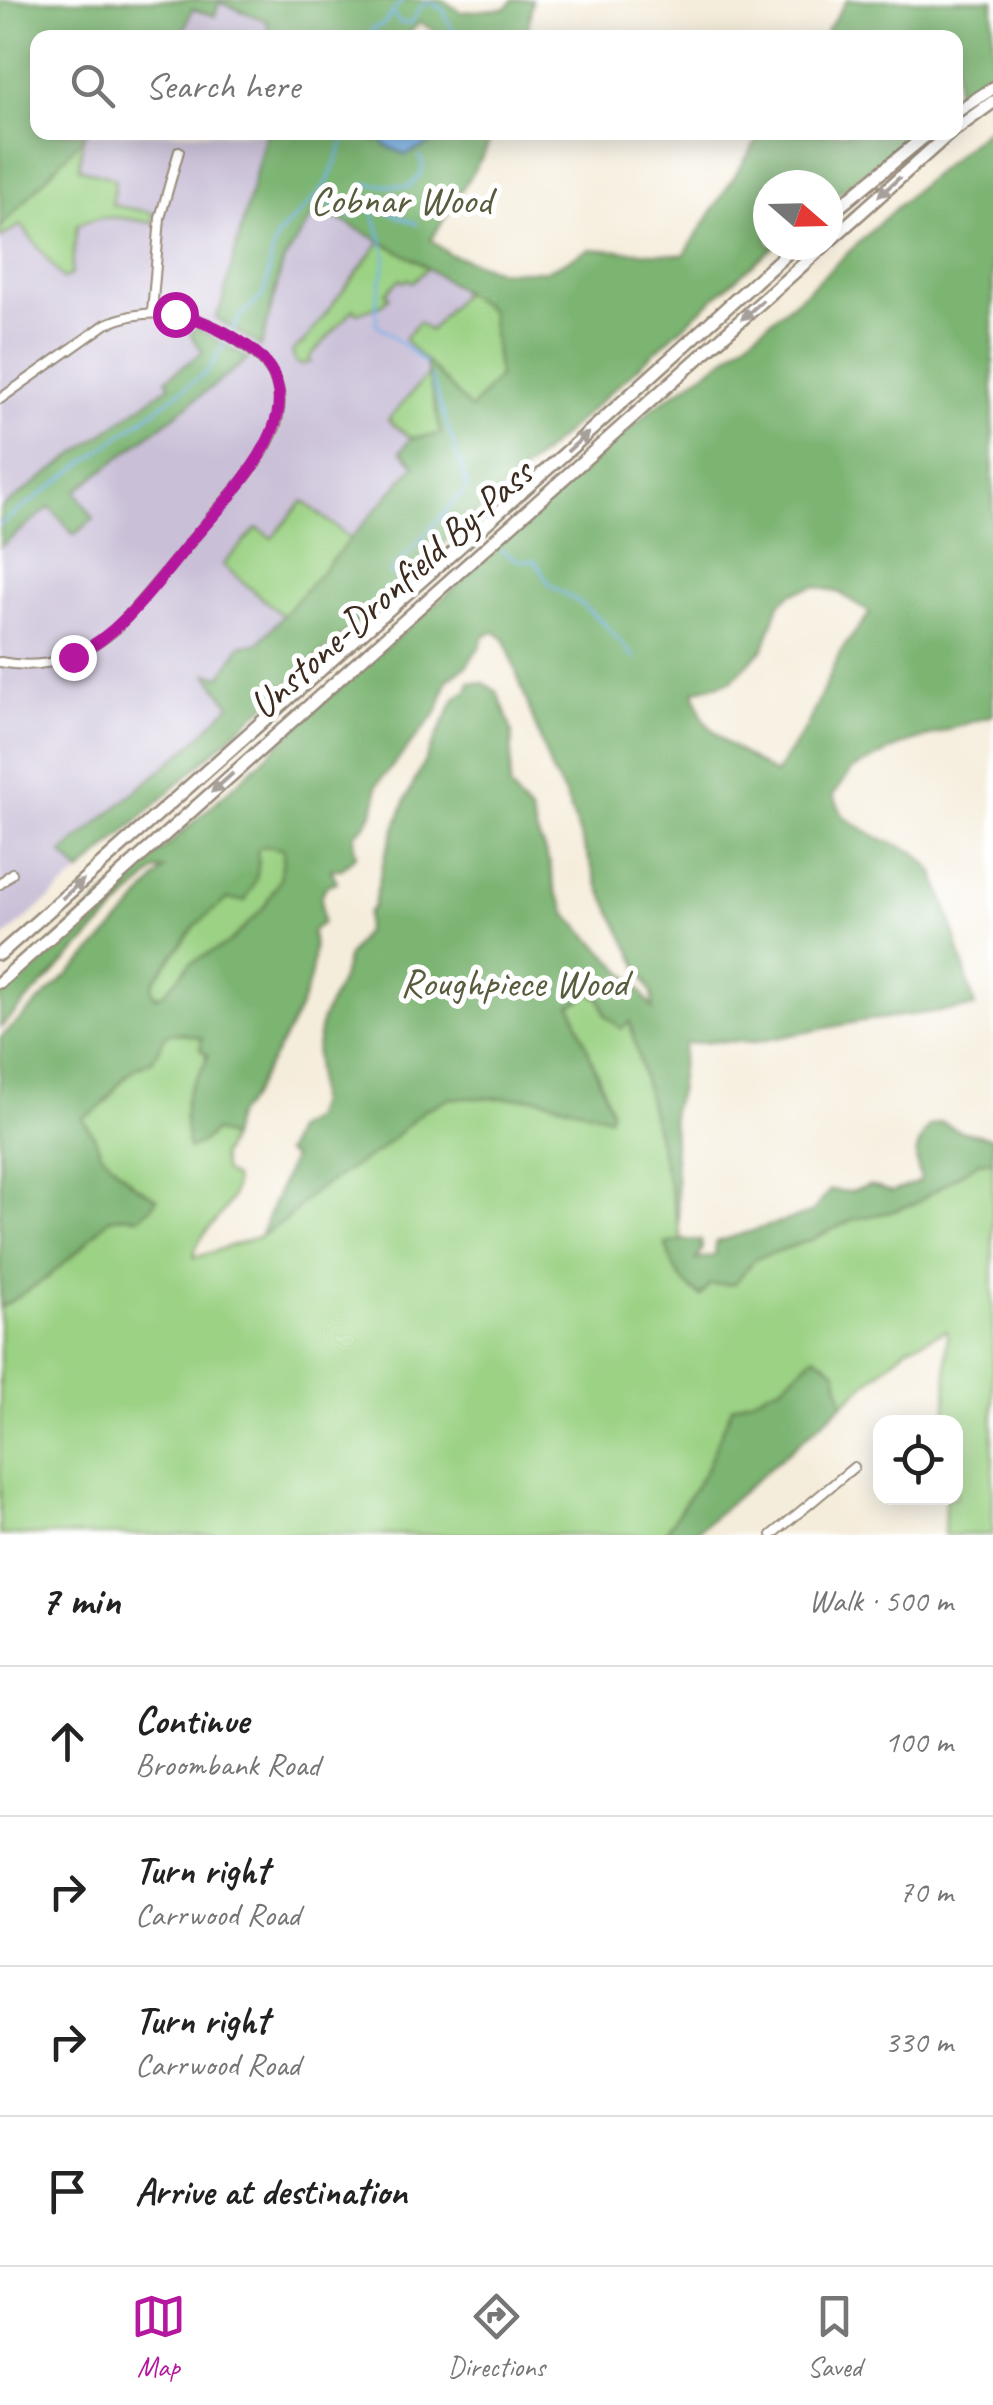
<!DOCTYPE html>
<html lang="en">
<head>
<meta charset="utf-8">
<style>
  :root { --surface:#fff; --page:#f2f2f2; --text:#222; --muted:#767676; --line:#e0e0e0; --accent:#b5179e }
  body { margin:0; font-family:Caveat,sans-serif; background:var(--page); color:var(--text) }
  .controls { position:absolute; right:30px; bottom:30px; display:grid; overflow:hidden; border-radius:20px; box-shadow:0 5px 25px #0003 }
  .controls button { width:90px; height:90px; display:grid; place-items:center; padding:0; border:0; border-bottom:2px solid var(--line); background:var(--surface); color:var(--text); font:50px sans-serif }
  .compass { position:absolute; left:753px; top:170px; width:90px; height:90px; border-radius:50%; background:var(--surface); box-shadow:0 5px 25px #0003; rotate:110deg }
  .stop { position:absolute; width:30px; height:30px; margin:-22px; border:8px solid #b5179e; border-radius:50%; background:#fff }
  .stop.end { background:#b5179e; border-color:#fff; box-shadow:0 2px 10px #0008 }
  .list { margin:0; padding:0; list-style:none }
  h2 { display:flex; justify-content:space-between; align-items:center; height:130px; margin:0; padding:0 40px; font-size:42px }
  h2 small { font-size:32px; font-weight:400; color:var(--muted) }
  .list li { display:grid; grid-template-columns:65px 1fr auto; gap:30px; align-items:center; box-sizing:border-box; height:150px; padding:0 40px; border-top:2px solid var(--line) }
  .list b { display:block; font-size:38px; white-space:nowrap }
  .list p { margin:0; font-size:32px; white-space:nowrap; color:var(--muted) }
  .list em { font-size:32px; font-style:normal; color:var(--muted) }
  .icon { flex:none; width:55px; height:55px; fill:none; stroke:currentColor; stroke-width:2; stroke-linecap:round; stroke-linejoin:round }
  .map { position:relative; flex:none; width:993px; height:1535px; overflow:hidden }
  .search { position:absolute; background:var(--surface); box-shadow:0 5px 25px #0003; left:30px; right:30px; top:30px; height:110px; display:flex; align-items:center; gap:25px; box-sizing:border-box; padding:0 35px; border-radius:20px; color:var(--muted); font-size:38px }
  .sheet { height:730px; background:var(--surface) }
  nav { display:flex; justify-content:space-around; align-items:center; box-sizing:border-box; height:140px; border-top:2px solid var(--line); background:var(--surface); font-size:28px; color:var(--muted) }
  nav a { display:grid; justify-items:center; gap:5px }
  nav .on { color:var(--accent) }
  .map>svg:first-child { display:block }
</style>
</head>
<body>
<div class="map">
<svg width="993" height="1535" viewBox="0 0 993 1535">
  <rect width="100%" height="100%" fill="#fff"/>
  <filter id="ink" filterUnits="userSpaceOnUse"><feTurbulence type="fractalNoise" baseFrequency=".01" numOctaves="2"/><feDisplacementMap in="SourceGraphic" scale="20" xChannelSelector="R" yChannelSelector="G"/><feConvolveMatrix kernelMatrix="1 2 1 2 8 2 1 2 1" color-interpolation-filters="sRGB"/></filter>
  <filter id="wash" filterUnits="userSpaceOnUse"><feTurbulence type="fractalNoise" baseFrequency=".0048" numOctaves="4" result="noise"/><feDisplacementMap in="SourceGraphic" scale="40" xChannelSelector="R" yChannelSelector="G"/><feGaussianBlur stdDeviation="2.25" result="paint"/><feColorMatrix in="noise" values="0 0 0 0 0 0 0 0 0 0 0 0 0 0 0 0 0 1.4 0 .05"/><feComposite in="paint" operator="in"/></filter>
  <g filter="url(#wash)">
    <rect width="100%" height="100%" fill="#f5eddb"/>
    <g fill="#c9bfd7">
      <path d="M 219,2 L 268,21 L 269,37 L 182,38 L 192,9 Z"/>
      <path d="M 87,133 L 266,133 L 216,319 L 260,347 L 283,262 L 318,207 L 417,261 L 490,310 L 442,434 L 401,451 L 415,464 L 351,539 L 258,644 L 221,676 L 208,675 L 230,705 L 192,744 L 62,853 L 80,873 L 0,941 L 0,228 Z"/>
    </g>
    <g fill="#9bd284" stroke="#6b7e51" stroke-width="2.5">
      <path d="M 83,136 L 79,168 L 115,179 L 112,205 L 154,213 L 152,223 C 125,218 102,213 77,225 L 71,275 L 63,279 L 21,225 L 0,238 L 0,228 Z"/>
      <path d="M 381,241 L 428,268 L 412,282 L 408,279 L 403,282 L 400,279 L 386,293 L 390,297 L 381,305 L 357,313 L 354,309 L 309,358 L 311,362 L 300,365 L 295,362 L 292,351 L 304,342 Z"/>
      <path d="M 463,292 L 490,310 L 499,376 L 471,410 L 404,339 L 419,322 L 430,331 Z"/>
      <path d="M 428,374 L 442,434 L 411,438 L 388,420 Z"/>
      <path d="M 303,501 L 351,539 L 283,616 L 223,565 L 257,528 L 272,538 Z"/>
      <path d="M 267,846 L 284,850 L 280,879 L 264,907 L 229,943 L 191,963 L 163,994 L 155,997 L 152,988 L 154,981 L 169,960 L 196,925 L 227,898 L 259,863 L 257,852 L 259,848 Z"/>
      <path d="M 591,992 L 600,999 L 606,1016 L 621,1028 L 630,1021 L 682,1240 L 666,1245 C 674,1271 678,1280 700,1296 L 710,1284 L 734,1284 L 755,1259 L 813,1239 L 854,1219 L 890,1212 L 916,1203 L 980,1161 L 993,1162 L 993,1535 L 944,1535 L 945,1498 L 956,1498 L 956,1422 L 946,1422 L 947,1330 L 908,1347 L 693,1535 L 0,1535 L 0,1308 L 47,1278 L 80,1249 L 109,1219 L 124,1216 L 148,1193 L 133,1184 L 101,1153 L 94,1136 L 82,1118 L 107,1102 L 117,1086 L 135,1068 L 152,1061 L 167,1034 L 182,1033 L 202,1038 C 209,1058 207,1066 193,1082 L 201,1143 L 214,1131 L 230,1138 L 221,1156 L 224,1172 L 234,1178 C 239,1212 196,1228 194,1258 L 260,1236 L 284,1221 L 312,1193 L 381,1149 L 423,1111 L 449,1098 L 539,1098 L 609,1117 L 611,1110 L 570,1004 L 580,1001 Z"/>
    </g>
    <g fill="#7cb472" stroke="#5c6f48" stroke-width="2.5" fill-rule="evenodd">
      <path d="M 0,0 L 443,0 L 461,12 L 506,8 L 513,0 L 532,0 L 527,37 L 439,37 L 438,33 L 420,22 L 406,37 L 269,37 L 267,21 L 219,2 L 215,16 L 192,9 L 182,37 L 38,38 L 38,132 L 87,133 L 0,228 Z"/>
      <path d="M 847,0 L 993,0 L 993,78 L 956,103 L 956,38 L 823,37 Z"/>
      <path d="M 993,124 L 993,715 L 902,745 L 852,770 L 833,795 L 844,817 L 877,837 L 915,852 L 933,871 L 950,917 L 975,1007 L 862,1021 L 756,1042 L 722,1041 L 684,1044 L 678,1092 L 672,1109 L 679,1226 L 630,1022 L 621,1029 L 606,1016 L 600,999 L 590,993 L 580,1001 L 571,1005 L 611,1110 L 609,1117 L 539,1098 L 448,1098 L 423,1111 L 381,1149 L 312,1193 L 285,1221 L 260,1236 L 292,1158 L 285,1153 L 294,1129 L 311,1119 L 317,1102 L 316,1052 L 322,1019 L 342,978 L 347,958 L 365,931 L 368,912 L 373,907 L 385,855 L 406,799 L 456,697 L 467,691 L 470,682 L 484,683 L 497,692 L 503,706 L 512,732 L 510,787 L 520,802 L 531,813 L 537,833 L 550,864 L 555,891 L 563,904 L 567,915 L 635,983 L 653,1009 L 652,994 L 598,884 L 566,797 L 551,770 L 505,640 L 496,632 L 484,635 L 479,648 L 467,665 L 447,680 L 438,711 L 376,786 C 379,801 370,826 355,833 L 354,846 L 356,855 L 342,869 L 331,869 L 337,882 L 327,885 L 321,896 L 323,923 L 312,931 C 321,980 291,1028 266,1069 C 260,1078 257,1088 251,1097 C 247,1105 241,1109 236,1115 C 233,1120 232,1131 230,1138 L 214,1131 L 201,1143 L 188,1149 C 185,1128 181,1102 192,1084 C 199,1073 205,1068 208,1055 L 200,1049 L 202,1038 L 182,1033 L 167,1034 C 161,1042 156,1057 150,1062 C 145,1065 139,1065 135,1068 C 113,1083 108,1110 82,1118 L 94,1136 L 101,1153 L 133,1184 L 157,1199 L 149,1210 L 138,1218 L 124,1216 L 109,1219 L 80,1249 L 47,1278 L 0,1308 L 0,1038 L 85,959 L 132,909 L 164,869 L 155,871 L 0,1028 L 0,994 L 37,957 L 116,886 L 160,852 L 254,768 L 319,705 L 460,583 L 497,547 L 653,408 L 719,363 L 807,291 L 915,190 ZM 815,586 L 840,593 L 870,613 L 841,651 L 807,726 L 775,774 L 725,742 L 703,720 L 694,691 L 731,681 L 764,648 L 779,604 L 792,593 ZM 267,846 L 284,850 L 280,879 L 264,907 L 229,943 L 191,963 L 163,994 L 155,997 L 152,988 L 154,981 L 196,925 L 227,899 L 245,901 C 255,883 261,872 257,852 L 259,848 Z"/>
      <path d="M 266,133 L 363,133 L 364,136 L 376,142 L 381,133 L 386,133 L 381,139 L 385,145 L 406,155 L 453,133 L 493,133 L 485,152 L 431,240 L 449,254 L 500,271 L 545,271 L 590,249 L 684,255 L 762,133 L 915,133 L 828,201 L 828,185 L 768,185 L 768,245 L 776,245 L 723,290 L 80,873 L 62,853 L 192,744 L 230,705 L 207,674 L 221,676 L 241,645 L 258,644 L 415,465 L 401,451 L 411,438 L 441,434 L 425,360 L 471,409 L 499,376 L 490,310 L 417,261 L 318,208 L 283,262 L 261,347 L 216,318 L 222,303 Z"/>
      <path d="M 197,328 L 248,359 L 76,491 L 94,519 L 74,535 L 50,507 L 0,547 L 0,509 L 170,385 L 166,379 L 203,352 L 190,334 Z"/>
      <path d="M 941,1122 L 960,1131 L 993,1138 L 993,1162 L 980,1161 L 916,1203 L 890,1212 L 854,1219 L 813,1239 L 755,1259 L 734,1284 L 710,1285 L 701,1296 C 678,1280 674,1271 666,1244 L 682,1240 L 701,1241 L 702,1250 L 696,1260 L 715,1255 L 716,1242 L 811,1213 L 830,1190 L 851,1192 L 869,1185 L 892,1192 L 921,1181 C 914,1153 914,1153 928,1127 Z"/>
      <path d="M 815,1355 L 836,1371 L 843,1404 L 693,1535 L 664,1535 L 705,1471 L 732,1407 L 783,1385 Z"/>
    </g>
    <path fill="#77b4e9" stroke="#596f84" stroke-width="2.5" d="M 386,132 L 453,132 L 453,133 L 406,155 L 385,145 L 381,139 Z"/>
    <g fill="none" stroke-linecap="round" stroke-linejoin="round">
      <g stroke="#77b4e9" stroke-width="2.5">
        <path d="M 393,15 L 400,23 L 411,23 L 419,9 L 427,2 L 442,8 L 456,38"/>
        <path d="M 369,38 L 372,29 L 384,24 L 402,0"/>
        <path d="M 317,199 L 328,203 L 352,216 C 366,211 361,196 366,184 L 410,187 L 413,181 L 420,176 L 423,164 L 419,156"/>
        <path d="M 370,207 L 377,223 L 386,258 L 377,298 L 376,323 L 425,363"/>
        <path d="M 362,208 L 375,206 L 417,224"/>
        <path d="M 0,525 L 208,371 L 241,316 L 265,294 L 272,254 L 278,235 L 315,198 L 328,181 L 343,144 L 344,132"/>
        <path d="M 501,550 L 517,560 L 535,561 L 550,585 L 580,603 L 604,624 L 635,658"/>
        <path d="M 394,577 L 390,573 L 468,487 L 431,377"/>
      </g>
    </g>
  </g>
  <g filter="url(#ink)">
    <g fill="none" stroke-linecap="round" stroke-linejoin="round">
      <g stroke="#988c7c" stroke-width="12">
        <g id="minor">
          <path d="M 152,312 L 160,218 L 179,151"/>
          <path d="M 0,399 L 106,324 C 146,307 186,311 224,332 C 249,347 273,362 279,392 C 281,407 278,424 271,437 C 257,467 232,493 211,517 C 180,555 149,593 116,629 C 82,658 45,671 0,662"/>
          <path d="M 0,884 L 12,873"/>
          <path d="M 772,1535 L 854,1467"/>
        </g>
      </g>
      <g stroke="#988c7c" stroke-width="16">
        <g id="highway">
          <path d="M 956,112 L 993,88"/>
          <path d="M 956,129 L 993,102"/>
          <path d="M 828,216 L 930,132"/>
          <path d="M 828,242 L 951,132"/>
          <path d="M 0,954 L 588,433 L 796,245"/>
          <path d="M 0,982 L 825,245"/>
        </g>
      </g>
      <use href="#minor" stroke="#fff" stroke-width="8"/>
      <use href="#highway" stroke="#fff" stroke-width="11"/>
    </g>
    <defs><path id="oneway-solid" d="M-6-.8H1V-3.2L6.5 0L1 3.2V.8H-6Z" transform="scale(2.5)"/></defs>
    <g fill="#a79f9a">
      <use href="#oneway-solid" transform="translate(889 187) rotate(138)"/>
      <use href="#oneway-solid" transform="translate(752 310) rotate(138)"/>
      <use href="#oneway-solid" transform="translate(578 442) rotate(-42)"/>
      <use href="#oneway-solid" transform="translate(222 783) rotate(138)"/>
      <use href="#oneway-solid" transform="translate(73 889) rotate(-42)"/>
    </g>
  </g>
  <g fill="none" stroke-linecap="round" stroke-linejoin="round" filter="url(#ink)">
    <path stroke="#b5179e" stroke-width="12" d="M 73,657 C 124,632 156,583 192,540 C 233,491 331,400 244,344 C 223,330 200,319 175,314"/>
  </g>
  <g text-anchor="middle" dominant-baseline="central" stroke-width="10" stroke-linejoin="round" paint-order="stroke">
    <g font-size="40" fill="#585c3d" stroke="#fff">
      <text x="401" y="200">Cobnar Wood</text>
      <text x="514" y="983">Roughpiece Wood</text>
    </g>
    <g font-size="40" fill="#3b2a1e" stroke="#fff">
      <text transform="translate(391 589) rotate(-42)">Unstone-Dronfield By-Pass</text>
    </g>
  </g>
</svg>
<div class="controls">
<button><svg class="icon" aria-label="locate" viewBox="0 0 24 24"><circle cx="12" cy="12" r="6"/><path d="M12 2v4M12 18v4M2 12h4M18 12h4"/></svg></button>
</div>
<svg class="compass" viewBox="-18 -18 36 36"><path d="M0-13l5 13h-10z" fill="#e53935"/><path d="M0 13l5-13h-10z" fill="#767676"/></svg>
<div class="stop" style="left:175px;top:314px"></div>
<div class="stop end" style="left:73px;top:657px"></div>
<div class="search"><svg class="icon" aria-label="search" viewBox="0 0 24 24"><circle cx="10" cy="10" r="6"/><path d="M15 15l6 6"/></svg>Search here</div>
</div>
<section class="sheet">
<h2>7 min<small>Walk · 500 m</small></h2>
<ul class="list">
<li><svg class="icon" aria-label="ahead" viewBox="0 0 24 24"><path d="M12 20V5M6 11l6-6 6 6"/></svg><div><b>Continue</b><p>Broombank Road</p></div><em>100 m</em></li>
<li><svg class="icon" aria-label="right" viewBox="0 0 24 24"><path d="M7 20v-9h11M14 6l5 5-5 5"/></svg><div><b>Turn right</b><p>Carrwood Road</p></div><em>70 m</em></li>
<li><svg class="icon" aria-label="right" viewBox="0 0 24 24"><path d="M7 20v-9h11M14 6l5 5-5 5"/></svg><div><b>Turn right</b><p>Carrwood Road</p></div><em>330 m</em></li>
<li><svg class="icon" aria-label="arrive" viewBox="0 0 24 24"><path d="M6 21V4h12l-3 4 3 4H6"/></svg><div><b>Arrive at destination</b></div></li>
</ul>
</section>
<nav>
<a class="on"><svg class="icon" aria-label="map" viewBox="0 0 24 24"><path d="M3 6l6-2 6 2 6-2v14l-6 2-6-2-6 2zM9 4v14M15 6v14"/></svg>Map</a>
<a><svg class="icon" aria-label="directions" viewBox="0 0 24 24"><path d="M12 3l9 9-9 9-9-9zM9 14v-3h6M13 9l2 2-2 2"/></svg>Directions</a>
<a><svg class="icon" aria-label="saved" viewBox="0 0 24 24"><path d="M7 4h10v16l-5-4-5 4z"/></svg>Saved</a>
</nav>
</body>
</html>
